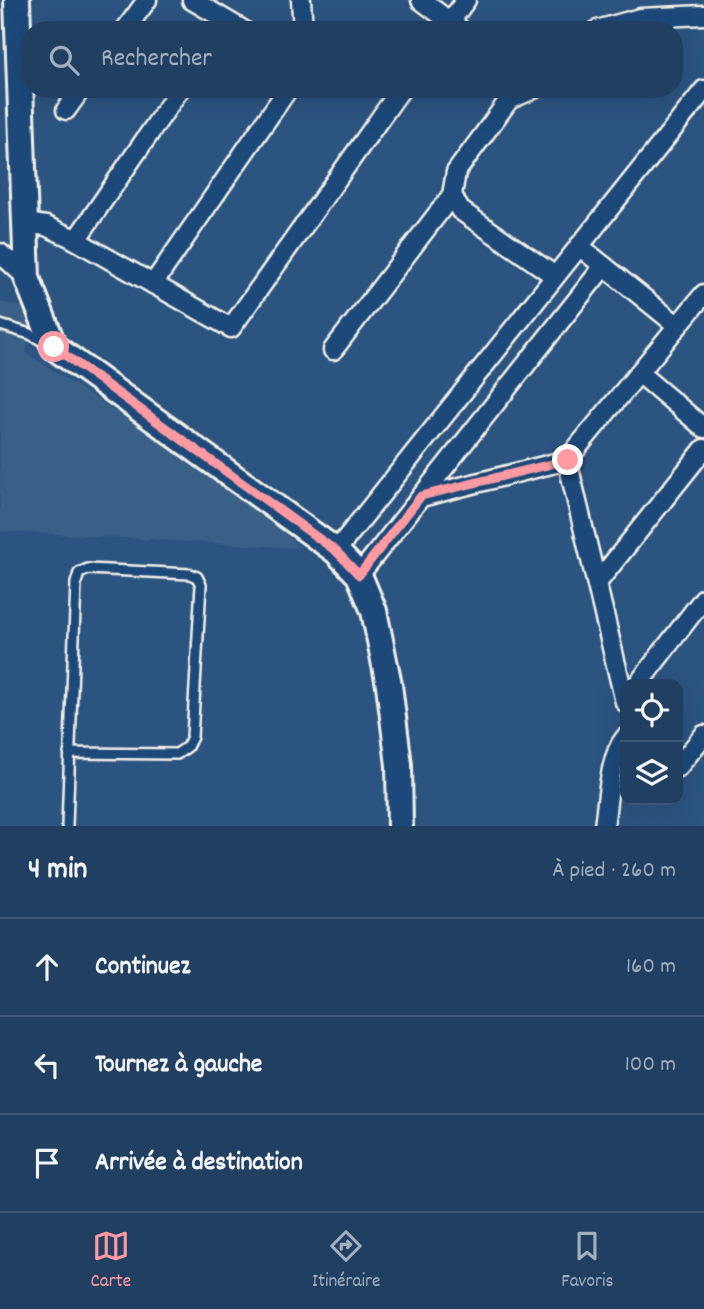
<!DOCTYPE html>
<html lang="fr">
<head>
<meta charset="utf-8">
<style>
  :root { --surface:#213f61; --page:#294667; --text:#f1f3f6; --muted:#a2afbd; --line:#3e5876; --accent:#ff9aa2 }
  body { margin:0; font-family:Dekko,sans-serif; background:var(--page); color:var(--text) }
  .controls { position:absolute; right:21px; bottom:21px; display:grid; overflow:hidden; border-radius:14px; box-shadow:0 7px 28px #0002 }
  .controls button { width:63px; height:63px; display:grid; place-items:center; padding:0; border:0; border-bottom:2px solid var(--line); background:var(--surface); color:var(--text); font:35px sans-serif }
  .stop { position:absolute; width:21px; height:21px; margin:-16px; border:5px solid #ff9aa2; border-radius:50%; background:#fff }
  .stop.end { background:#ff9aa2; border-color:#fff; box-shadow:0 2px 7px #0008 }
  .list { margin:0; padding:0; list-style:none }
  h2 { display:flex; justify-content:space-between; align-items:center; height:91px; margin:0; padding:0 28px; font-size:30px }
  h2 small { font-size:23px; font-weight:400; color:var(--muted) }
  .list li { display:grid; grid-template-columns:46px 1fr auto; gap:21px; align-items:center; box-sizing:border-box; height:98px; padding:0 28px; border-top:2px solid var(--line) }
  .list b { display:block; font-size:26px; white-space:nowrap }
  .list em { font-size:23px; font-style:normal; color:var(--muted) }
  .icon { flex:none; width:38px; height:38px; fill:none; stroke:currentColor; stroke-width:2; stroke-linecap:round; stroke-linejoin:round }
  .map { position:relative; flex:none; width:704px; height:826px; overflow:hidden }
  .search { position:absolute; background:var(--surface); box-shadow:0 7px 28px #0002; left:21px; right:21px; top:21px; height:77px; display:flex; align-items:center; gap:18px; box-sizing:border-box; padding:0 24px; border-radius:28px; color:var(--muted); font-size:26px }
  .sheet { height:385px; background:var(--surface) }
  nav { display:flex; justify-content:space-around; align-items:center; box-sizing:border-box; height:98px; border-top:2px solid var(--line); background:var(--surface); font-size:19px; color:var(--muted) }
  nav a { display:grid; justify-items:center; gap:4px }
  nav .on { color:var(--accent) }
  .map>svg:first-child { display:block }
</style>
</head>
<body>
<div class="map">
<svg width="704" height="826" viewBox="0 0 704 826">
  <rect width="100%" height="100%" fill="#2c5481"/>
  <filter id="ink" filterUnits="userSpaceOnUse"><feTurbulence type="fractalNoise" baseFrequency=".0143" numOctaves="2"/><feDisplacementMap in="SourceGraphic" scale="14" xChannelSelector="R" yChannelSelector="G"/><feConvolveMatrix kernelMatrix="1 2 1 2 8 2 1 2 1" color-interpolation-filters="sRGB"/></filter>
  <g filter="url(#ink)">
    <path fill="#3b6088" d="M 0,302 L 36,310 L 26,353 L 261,507 L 299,548 L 0,531 Z"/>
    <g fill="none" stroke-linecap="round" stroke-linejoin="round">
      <g stroke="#f4f1e8" stroke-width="14">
        <g id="lane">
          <path d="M 0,325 L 30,334 L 47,343"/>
          <path d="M 67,826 L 76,583 L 79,573 L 88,569 L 190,574 L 197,577 L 201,585 L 192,737 L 187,747 L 177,754 L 69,753"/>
        </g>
      </g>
      <g stroke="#f4f1e8" stroke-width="23">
        <g id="street">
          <path d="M 192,0 L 243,30"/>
          <path d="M 301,0 L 303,30"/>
          <path d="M 421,0 L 461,30"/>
          <path d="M 125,30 L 147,0"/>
          <path d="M 444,30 L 466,0"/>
          <path d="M 597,30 L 640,18 L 704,15"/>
          <path d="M 517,89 L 456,172 L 452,195 L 460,210 L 555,276"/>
          <path d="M 513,98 L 534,89"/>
          <path d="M 66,110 L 81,89"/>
          <path d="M 25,223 L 46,226 L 70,237 L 231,328 L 401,89"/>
          <path d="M 76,240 L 180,89"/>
          <path d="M 579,246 L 678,326"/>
          <path d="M 0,253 L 27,278"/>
          <path d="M 153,284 L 288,89"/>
          <path d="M 333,350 L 452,195"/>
          <path d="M 639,373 L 704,428"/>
          <path d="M 567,460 L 625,702"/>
          <path d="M 421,497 L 567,460 L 704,294"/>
          <path d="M 336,551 L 704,90"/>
          <path d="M 359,575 L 604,266"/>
          <path d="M 597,583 L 704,449"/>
          <path d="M 638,684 L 704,598"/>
          <path d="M 678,767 L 704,735"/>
          <path d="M 604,826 C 608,801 609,757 625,738"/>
        </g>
      </g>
      <g stroke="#f4f1e8" stroke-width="30">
        <path id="secondary" d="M 17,0 L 27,278 L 54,347 L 336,551 L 359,575 L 374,611 L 389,685 L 399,765 L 400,826"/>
      </g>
      <use href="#lane" stroke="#1f4a7a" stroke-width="9"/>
      <use href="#street" stroke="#1f4a7a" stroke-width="18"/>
      <use href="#secondary" stroke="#1f4a7a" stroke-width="24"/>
    </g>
  </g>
  <g fill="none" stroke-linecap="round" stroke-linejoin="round" filter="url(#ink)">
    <path stroke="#ff9aa2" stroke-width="9" d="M 54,347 L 336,551 L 359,575 L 421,496 L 568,460"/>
  </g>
</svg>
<div class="controls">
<button><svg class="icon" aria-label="locate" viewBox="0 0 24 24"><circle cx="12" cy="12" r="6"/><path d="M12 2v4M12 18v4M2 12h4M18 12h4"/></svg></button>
<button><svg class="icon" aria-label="layers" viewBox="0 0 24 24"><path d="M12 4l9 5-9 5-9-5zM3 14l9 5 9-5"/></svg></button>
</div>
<div class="stop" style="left:54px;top:347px"></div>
<div class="stop end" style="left:568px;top:460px"></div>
<div class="search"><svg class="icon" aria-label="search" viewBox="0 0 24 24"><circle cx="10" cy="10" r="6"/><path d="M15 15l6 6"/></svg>Rechercher</div>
</div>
<section class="sheet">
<h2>4 min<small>À pied · 260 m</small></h2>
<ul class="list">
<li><svg class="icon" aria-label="ahead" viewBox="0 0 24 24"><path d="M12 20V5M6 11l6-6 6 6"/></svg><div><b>Continuez</b></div><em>160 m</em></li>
<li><svg class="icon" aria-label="left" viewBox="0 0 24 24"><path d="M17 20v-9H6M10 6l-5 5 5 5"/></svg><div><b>Tournez à gauche</b></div><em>100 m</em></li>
<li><svg class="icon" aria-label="arrive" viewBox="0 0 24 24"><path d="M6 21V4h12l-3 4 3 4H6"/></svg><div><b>Arrivée à destination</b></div></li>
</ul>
</section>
<nav>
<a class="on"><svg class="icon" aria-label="map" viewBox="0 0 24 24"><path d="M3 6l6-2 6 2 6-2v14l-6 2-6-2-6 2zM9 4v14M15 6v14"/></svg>Carte</a>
<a><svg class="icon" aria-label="directions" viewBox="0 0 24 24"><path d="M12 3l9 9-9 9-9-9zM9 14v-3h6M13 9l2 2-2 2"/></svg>Itinéraire</a>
<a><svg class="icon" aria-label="saved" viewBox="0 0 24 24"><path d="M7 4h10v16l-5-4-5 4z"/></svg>Favoris</a>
</nav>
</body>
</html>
